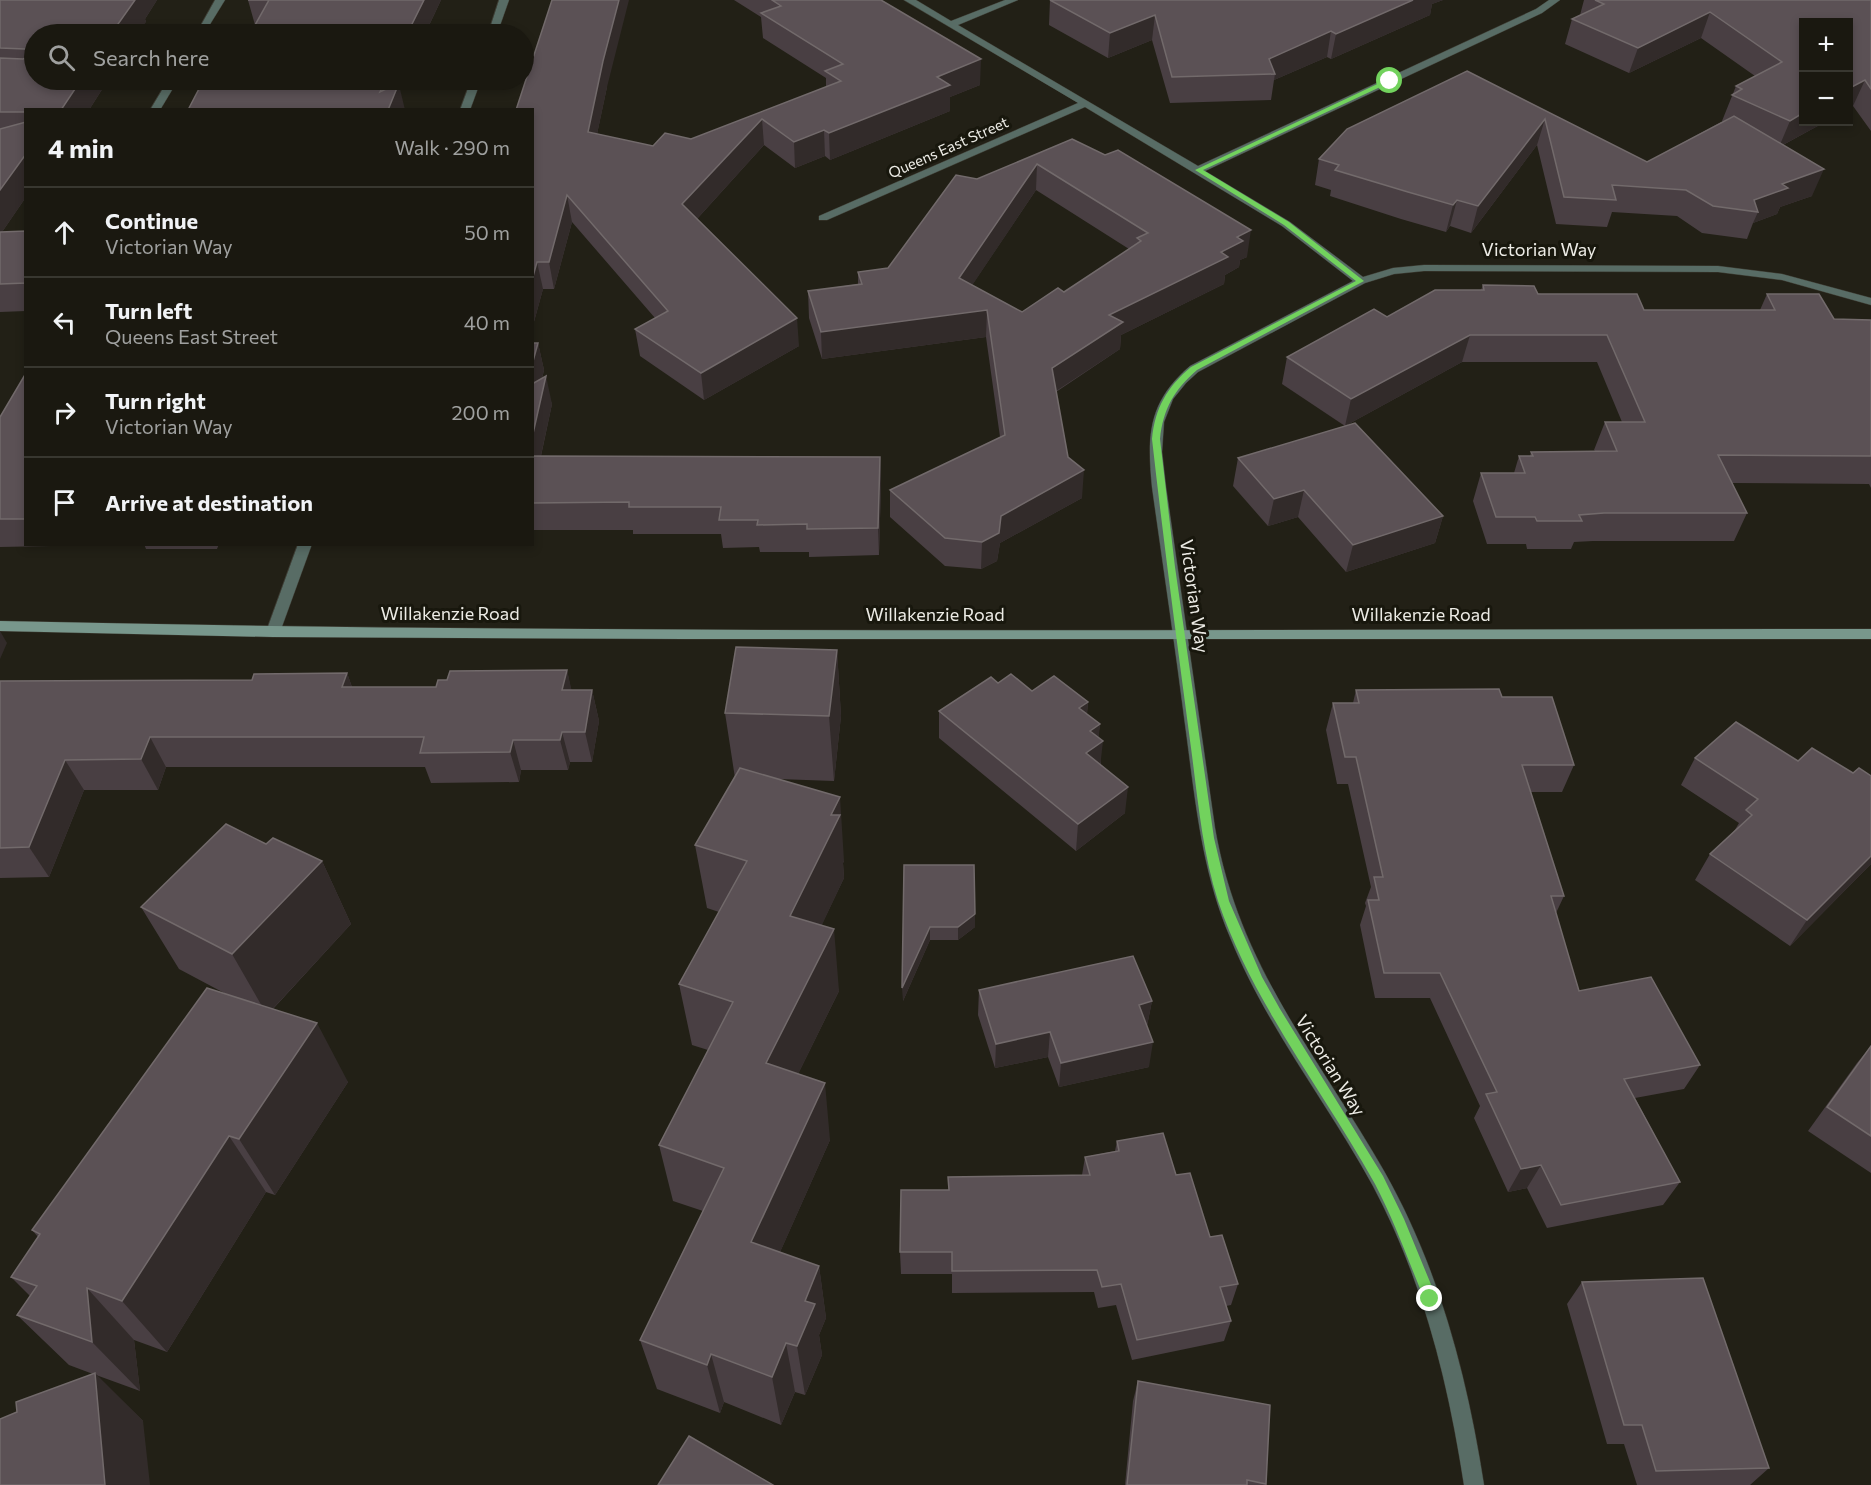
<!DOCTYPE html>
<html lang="en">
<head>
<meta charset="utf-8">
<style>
  :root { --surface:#1a1810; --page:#232119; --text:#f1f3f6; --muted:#9fa09f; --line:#383730 }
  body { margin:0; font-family:Commissioner,sans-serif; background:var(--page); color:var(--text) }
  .controls { position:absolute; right:18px; top:18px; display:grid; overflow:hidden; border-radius:0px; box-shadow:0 3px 9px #0003 }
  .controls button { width:54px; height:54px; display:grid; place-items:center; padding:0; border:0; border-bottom:2px solid var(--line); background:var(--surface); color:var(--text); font:30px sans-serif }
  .stop { position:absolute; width:18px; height:18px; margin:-14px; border:4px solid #72d25d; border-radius:50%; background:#fff }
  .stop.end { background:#72d25d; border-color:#fff; box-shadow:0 2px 6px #0008 }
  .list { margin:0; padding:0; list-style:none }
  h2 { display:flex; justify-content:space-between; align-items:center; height:78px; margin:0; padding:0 24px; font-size:26px }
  h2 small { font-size:20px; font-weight:400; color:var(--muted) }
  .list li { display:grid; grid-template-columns:39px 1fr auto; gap:18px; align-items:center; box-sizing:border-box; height:90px; padding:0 24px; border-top:2px solid var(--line) }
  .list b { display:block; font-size:22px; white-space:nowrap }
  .list p { margin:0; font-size:20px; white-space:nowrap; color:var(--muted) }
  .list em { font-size:20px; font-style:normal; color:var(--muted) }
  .icon { flex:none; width:33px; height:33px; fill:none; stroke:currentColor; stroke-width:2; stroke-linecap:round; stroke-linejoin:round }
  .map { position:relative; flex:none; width:1871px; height:1485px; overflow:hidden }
  .search { position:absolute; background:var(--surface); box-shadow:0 3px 9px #0003; left:24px; top:24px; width:510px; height:66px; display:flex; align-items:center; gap:15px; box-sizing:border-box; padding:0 21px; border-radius:33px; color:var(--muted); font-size:22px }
  .panel { position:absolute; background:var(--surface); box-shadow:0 3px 9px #0003; left:24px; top:108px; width:510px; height:438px; border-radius:0px }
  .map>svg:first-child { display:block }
</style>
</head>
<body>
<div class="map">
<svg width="1871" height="1485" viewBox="0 0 1871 1485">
  <rect width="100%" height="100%" fill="#222016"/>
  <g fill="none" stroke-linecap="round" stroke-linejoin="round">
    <g stroke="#3e3c33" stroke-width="1">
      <g id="street">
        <path d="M 215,0 L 225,0 L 204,34 L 196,34 Z"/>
        <path d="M 499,0 L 509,0 L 497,34 L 488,34 Z"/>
        <path d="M 904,0 L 916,0 L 951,21 L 1005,0 L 1018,0 L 958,25 L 1198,166 L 1536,9 L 1549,0 L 1560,0 L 1542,13 L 1205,171 L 1290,222 L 1363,277 L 1393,268 L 1424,265 L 1718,266 L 1782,274 L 1871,298 L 1871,305 L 1782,280 L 1718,272 L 1424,271 L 1394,274 L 1365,283 L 1198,372 L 1186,383 L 1173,399 L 1164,422 L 1162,452 L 1166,487 L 1215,828 C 1239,967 1317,1054 1384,1171 C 1439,1268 1467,1376 1484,1485 L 1464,1485 C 1448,1381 1423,1280 1373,1186 C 1327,1102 1266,1026 1230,937 C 1201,869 1195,797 1185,724 C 1175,645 1163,566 1152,487 C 1147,435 1148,402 1190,366 L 1353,281 L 1282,226 L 1085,107 L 827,220 L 819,220 L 819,216 L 1078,103 Z"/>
        <path d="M 168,80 L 178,80 L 160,110 L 150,110 Z"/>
        <path d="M 471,80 L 481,80 L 470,110 L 460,110 Z"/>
        <path d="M 298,544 L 312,544 L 280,632 L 278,636 L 268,636 L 266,632 Z"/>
      </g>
    </g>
    <g stroke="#3e3c33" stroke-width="1">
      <path id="secondary" d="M 0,621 C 623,635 1247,629 1871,629 L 1871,639 L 685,639 L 273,637 L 0,631 Z"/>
    </g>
    <use href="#street" fill="#586c65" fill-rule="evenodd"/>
    <use href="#secondary" fill="#78978c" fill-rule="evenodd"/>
  </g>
  <g fill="#493f43" fill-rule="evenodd">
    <path d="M 0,0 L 157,0 L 145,19 L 146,22 L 34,80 L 108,80 L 89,110 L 26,110 L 26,197 L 2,232 L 26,231 L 26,311 L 0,312 Z"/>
    <path d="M 248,0 L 441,0 L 425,34 L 255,25 Z"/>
    <path d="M 734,0 L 881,0 L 980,85 L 950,97 L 950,111 L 830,160 L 825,156 L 795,168 L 764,145 L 697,219 L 799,346 L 704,400 L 640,356 L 635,329 L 655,318 L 572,222 L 554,289 L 543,289 L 532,329 L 532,110 L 607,87 L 597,134 L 653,146 L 691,139 L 826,87 L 826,78 L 763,38 L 761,17 Z"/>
    <path d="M 1050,0 L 1443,0 L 1432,4 L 1430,15 L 1331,59 L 1327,57 L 1274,80 L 1271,100 L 1170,103 L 1152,40 L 1108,58 L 1049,25 Z"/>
    <path d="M 1584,0 L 1871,0 L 1871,131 L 1853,106 L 1803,122 L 1825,122 L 1783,145 L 1812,196 L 1780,207 L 1777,214 L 1753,223 L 1747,239 L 1702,233 L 1677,216 L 1612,212 L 1607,227 L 1556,224 L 1537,145 L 1471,233 L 1450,226 L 1446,232 L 1401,219 L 1330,196 L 1331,190 L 1315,185 L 1319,159 L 1467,71 L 1647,162 L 1723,121 L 1722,121 L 1736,86 L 1755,76 L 1701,38 L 1629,73 L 1565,44 L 1572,19 L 1580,15 Z"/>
    <path d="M 1072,139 L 1247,257 L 1240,260 L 1239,267 L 1225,275 L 1224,284 L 1121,335 L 1120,349 L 1056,392 L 1068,457 L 1082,498 L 1000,543 L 997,561 L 981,569 L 945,566 L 890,517 L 890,490 L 1000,437 L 986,337 L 822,359 L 809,318 L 808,291 L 858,284 L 858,272 L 888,268 L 977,179 ZM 1036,190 L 1129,249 L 1064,292 L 1022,312 L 972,285 Z"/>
    <path d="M 1483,285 L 1644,310 L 1760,310 L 1767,294 L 1834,319 L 1871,320 L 1871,488 L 1869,484 L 1732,483 L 1747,513 L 1734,541 L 1593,541 L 1574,542 L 1571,549 L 1527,549 L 1526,544 L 1487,544 L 1473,501 L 1481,473 L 1514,473 L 1519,456 L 1530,456 L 1531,452 L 1595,451 L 1594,450 L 1605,422 L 1622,422 L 1597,362 L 1462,362 L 1345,426 L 1282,384 L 1287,357 L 1387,317 L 1481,290 Z"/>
    <path d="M 532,343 L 538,343 L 544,370 L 542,379 L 552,404 L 541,456 L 880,457 L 881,484 L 879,555 L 809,557 L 809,552 L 760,552 L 759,547 L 723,548 L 721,534 L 633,534 L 633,530 L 532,530 Z"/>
    <path d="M 26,373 L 26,544 L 52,544 L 51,546 L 0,547 L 0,417 Z"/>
    <path d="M 1238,458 L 1443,516 L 1435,543 L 1346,572 L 1298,517 L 1268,526 L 1233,486 Z"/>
    <path d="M 144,544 L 219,544 L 217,549 L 146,549 Z"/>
    <path d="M 837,650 L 841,716 L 834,781 L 778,779 L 844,861 L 843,863 L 844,878 L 821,926 L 839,991 L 798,1074 L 830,1140 L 780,1252 L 819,1266 L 826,1318 L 819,1335 L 822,1355 L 805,1395 L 795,1392 L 781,1425 L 724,1402 L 720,1413 L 657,1389 L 640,1340 L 703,1211 L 673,1201 L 659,1145 L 708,1050 L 692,1045 L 679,984 L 719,912 L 707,908 L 695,845 L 735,778 L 725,713 Z"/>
    <path d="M 567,670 L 571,690 L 592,690 L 599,721 L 592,762 L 570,762 L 568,770 L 521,770 L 519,782 L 431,783 L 425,767 L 166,767 L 158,790 L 84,790 L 49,877 L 0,878 L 0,681 L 252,680 L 347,673 L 352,687 L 436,687 L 447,680 Z"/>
    <path d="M 998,683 L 1088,702 L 1087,714 L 1100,724 L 1098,738 L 1101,765 L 1125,813 L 1076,851 L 939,738 L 939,711 Z"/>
    <path d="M 1356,690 L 1502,697 L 1574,765 L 1562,792 L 1531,792 L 1564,896 L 1556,913 L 1579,991 L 1700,1065 L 1684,1089 L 1635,1098 L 1680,1182 L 1663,1205 L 1547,1228 L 1527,1188 L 1508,1192 L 1474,1118 L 1480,1106 L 1430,998 L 1375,998 L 1360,925 L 1366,906 L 1365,903 L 1371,887 L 1348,784 L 1337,784 L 1326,730 L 1333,703 L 1353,703 Z"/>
    <path d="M 1695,758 L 1798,761 L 1853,773 L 1871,864 L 1790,946 L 1695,880 L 1710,854 L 1733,833 L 1739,823 L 1681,785 Z"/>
    <path d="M 266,844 L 322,861 L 351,924 L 273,1009 L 348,1082 L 275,1195 L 266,1192 L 167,1352 L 134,1340 L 140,1391 L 96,1375 L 143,1421 L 17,1412 L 93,1374 L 69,1365 L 17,1315 L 30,1296 L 11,1277 L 38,1237 L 32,1230 L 226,994 L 179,969 L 141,907 Z"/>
    <path d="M 904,865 L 975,914 L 975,927 L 958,940 L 930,940 L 903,1001 Z"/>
    <path d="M 979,990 L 1152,1001 L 1147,1026 L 1149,1067 L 1059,1087 L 1048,1057 L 995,1068 L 978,1015 Z"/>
    <path d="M 1871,1046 L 1871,1173 L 1808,1131 L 1857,1063 Z"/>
    <path d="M 1117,1141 L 1176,1175 L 1210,1237 L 1238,1284 L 1231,1305 L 1226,1306 L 1231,1321 L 1224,1341 L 1132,1360 L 1116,1305 L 1098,1308 L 1094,1292 L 952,1293 L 952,1274 L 901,1274 L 900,1252 L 948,1190 L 1082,1175 L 1085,1157 L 1115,1151 Z"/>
    <path d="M 1582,1282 L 1769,1468 L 1750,1485 L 1637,1485 L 1624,1444 L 1607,1444 L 1567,1304 Z"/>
    <path d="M 1138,1381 L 1270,1405 L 1266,1485 L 1125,1485 L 1133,1401 Z"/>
  </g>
  <g fill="#322b2a">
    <path d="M 135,0 L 157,0 L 145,19 L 146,22 L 138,34 L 111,34 Z"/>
    <path d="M 424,0 L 441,0 L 425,34 L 407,34 Z"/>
    <path d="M 619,0 L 629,0 L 607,87 L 592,158 L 588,132 L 603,61 Z"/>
    <path d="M 1413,0 L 1443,0 L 1432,4 L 1430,15 L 1331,59 L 1336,34 Z"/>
    <path d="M 1710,12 L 1701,38 L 1629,73 L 1638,48 Z"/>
    <path d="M 1155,15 L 1152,40 L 1108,58 L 1110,33 Z"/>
    <path d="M 1331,31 L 1327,57 L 1274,80 L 1275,74 L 1269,59 Z"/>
    <path d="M 981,59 L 980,85 L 950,97 L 950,111 L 830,160 L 829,133 L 937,77 Z"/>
    <path d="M 81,80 L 108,80 L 89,110 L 61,110 Z"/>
    <path d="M 386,80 L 404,80 L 400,89 L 405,110 L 385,110 L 380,92 Z"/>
    <path d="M 1865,80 L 1853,106 L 1848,108 L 1848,89 Z"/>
    <path d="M 1803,113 L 1803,122 L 1825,122 L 1779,147 L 1790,121 Z"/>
    <path d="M 762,119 L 764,145 L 686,231 L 682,204 Z"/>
    <path d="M 1545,119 L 1537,145 L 1471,233 L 1478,206 Z"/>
    <path d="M 824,130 L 825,156 L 795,168 L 794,142 Z"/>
    <path d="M 26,154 L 26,197 L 0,235 L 0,190 Z"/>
    <path d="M 1037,164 L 1036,190 L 959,305 L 959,278 Z"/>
    <path d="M 1824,169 L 1812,196 L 1780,207 L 1777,214 L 1753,223 L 1758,212 L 1754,200 L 1782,184 Z"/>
    <path d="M 567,195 L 572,222 L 554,289 L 549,262 Z"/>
    <path d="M 1457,200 L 1450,226 L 1446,232 L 1453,205 Z"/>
    <path d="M 1251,230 L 1247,257 L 1240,260 L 1239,267 L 1225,275 L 1224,284 L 1121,335 L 1120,349 L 1050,395 L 1052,368 L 1109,315 L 1221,252 L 1237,237 Z"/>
    <path d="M 537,262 L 543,289 L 532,329 L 532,280 Z"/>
    <path d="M 987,310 L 986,337 L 822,359 L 821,332 Z"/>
    <path d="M 797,318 L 799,346 L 704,400 L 701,373 Z"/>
    <path d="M 1470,335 L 1462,362 L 1345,426 L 1351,399 Z"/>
    <path d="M 538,343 L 544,370 L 533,414 L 532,365 Z"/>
    <path d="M 546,376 L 552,404 L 535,483 L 532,473 L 532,438 Z"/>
    <path d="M 880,457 L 881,484 L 879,555 L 878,528 Z"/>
    <path d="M 1084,470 L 1082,498 L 1000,543 L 997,561 L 981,569 L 982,542 L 1001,516 Z"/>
    <path d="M 1304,490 L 1298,517 L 1268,526 L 1274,499 Z"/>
    <path d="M 1443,516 L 1435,543 L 1346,572 L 1353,545 Z"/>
    <path d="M 0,631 L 7,643 L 0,659 Z"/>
    <path d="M 837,650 L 841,716 L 834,781 L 829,716 Z"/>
    <path d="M 567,670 L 574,701 L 562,690 Z"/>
    <path d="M 347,673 L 358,704 L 342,687 Z"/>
    <path d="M 592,690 L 599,721 L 592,762 L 585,732 Z"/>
    <path d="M 1088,702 L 1085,729 L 1079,708 Z"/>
    <path d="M 1100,724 L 1098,745 L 1103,741 L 1100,768 L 1084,780 L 1090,731 Z"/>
    <path d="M 562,732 L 570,762 L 568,770 L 560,740 Z"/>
    <path d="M 150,737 L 166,767 L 158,790 L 141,759 Z"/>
    <path d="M 513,740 L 521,770 L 519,782 L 510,752 Z"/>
    <path d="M 65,760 L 84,790 L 49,877 L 29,847 Z"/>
    <path d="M 1128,787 L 1125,813 L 1076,851 L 1078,824 Z"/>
    <path d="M 840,797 L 844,861 L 843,863 L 844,878 L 797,978 L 790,916 L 831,815 Z"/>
    <path d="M 1871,856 L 1871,864 L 1790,946 L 1807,920 Z"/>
    <path d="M 322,861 L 351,924 L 267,1015 L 232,954 Z"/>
    <path d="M 975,914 L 975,927 L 958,940 L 958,927 Z"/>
    <path d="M 930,927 L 930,940 L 903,1001 L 902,988 Z"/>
    <path d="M 834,929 L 839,991 L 775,1121 L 766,1063 Z"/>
    <path d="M 1152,1001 L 1147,1026 L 1139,1005 Z"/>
    <path d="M 317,1023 L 348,1082 L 275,1195 L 239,1139 Z"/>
    <path d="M 1050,1032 L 1048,1057 L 995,1068 L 996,1044 Z"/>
    <path d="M 1153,1042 L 1149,1067 L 1059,1087 L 1061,1063 Z"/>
    <path d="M 825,1083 L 830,1140 L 761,1295 L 751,1242 Z"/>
    <path d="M 229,1136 L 266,1192 L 167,1352 L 122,1301 Z"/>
    <path d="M 1541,1165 L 1527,1188 L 1508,1192 L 1521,1169 Z"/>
    <path d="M 819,1266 L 826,1318 L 819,1335 L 822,1355 L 805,1395 L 797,1346 L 805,1301 Z"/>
    <path d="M 87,1288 L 134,1340 L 140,1391 L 92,1342 Z"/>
    <path d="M 786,1343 L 795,1392 L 781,1425 L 772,1377 Z"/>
    <path d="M 711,1354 L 724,1402 L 720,1413 L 707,1365 Z"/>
    <path d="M 95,1373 L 143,1421 L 150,1485 L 105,1485 Z"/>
  </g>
  <g fill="#5b5155" stroke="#726a6b" stroke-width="1.5" fill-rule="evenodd">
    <path d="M 0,0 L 135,0 L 111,34 L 34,34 L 34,80 L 81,80 L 61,110 L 26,110 L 26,112 L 0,112 L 0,58 L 23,59 L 30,56 L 25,49 L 0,48 Z"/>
    <path d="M 248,0 L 424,0 L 407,34 L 250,34 L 269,0 Z"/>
    <path d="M 552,0 L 619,0 L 603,61 L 588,132 L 653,146 L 665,133 L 691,139 L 841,81 L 825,71 L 843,64 L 761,13 L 781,6 L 772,0 L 881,0 L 981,59 L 937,77 L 950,85 L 829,133 L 824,130 L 794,142 L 762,119 L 682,204 L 797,318 L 701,373 L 635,329 L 668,311 L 567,195 L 549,262 L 537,262 L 532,280 L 532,110 L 516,110 Z"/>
    <path d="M 1050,0 L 1413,0 L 1336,34 L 1331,31 L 1269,59 L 1275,74 L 1172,77 L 1155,15 L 1110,33 Z"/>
    <path d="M 1595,0 L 1871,0 L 1871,89 L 1865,80 L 1848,89 L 1848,22 L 1803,22 L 1803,113 L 1790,121 L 1732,95 L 1742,89 L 1736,86 L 1782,62 L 1710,12 L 1638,48 L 1572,19 L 1604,4 Z"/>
    <path d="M 1467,71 L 1647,162 L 1734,116 L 1824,169 L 1782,184 L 1788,188 L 1754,200 L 1758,212 L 1713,206 L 1686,190 L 1612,185 L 1616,200 L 1564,197 L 1545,119 L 1478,206 L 1457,200 L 1453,205 L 1408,192 L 1335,170 L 1339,165 L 1319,159 L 1347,129 Z"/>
    <path d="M 215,80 L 386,80 L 380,92 L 399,83 L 388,110 L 188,110 L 201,85 L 213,85 Z"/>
    <path d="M 26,122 L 26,154 L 0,190 L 0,129 Z"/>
    <path d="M 1072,139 L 1105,155 L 1118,150 L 1251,230 L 1237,237 L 1243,241 L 1221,252 L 1228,257 L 1109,315 L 1123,322 L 1052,368 L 1068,457 L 1084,470 L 1001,516 L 999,533 L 982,542 L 945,538 L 890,490 L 1005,435 L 987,310 L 821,332 L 808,291 L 862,284 L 858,272 L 888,268 L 956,175 L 977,179 ZM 1037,164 L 1148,233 L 1137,238 L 1141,241 L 1064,292 L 1058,288 L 1022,312 L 959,278 Z"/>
    <path d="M 26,231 L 26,283 L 0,284 L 0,232 Z"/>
    <path d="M 1483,285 L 1534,286 L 1538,294 L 1637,294 L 1644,310 L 1775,310 L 1767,294 L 1819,294 L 1834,319 L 1871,320 L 1871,456 L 1718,455 L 1747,513 L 1604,513 L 1579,515 L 1582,521 L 1537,521 L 1535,517 L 1496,517 L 1481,473 L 1525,473 L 1519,456 L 1533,456 L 1531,452 L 1617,451 L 1605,422 L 1645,422 L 1607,335 L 1470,335 L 1351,399 L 1287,357 L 1374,309 L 1387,317 L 1435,290 L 1484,290 Z"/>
    <path d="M 532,343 L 538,343 L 532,365 Z"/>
    <path d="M 26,373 L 26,519 L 0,519 L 0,417 Z"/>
    <path d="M 546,376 L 532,438 L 532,384 Z"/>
    <path d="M 1355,423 L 1443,516 L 1353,545 L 1304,490 L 1274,499 L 1238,458 Z"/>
    <path d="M 532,456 L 880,457 L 878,528 L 807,529 L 807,524 L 757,525 L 758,520 L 719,520 L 721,507 L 629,507 L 629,502 L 532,503 Z"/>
    <path d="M 736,647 L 837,650 L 829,716 L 725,713 Z"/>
    <path d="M 567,670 L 562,690 L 592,690 L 585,732 L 562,732 L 560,740 L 513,740 L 510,752 L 420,753 L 424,737 L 150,737 L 141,759 L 65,760 L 29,847 L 0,848 L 0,681 L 252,680 L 254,674 L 347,673 L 342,687 L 436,687 L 438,680 L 447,680 L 450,671 Z"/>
    <path d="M 1011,674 L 1032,691 L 1054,676 L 1088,702 L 1079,708 L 1100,724 L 1090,731 L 1103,741 L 1086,753 L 1128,787 L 1078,824 L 939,711 L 991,677 L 998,683 Z"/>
    <path d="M 1499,689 L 1502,697 L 1552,697 L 1574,765 L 1522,765 L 1564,896 L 1551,896 L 1579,991 L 1651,977 L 1700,1065 L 1624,1079 L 1680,1182 L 1561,1205 L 1541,1165 L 1521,1169 L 1486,1094 L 1497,1092 L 1440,973 L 1384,973 L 1368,900 L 1379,900 L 1374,877 L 1383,877 L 1356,757 L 1345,757 L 1333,703 L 1359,703 L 1356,690 Z"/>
    <path d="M 1736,722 L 1798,761 L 1812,748 L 1853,773 L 1859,768 L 1871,776 L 1871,856 L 1807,920 L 1710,854 L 1752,815 L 1746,810 L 1758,799 L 1695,758 Z"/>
    <path d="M 740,768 L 840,797 L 831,815 L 840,815 L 790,916 L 834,929 L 766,1063 L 825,1083 L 751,1242 L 819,1266 L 805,1301 L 815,1304 L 797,1346 L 786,1343 L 772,1377 L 711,1354 L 707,1365 L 640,1340 L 724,1168 L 659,1145 L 733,1002 L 679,984 L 747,861 L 695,845 Z"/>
    <path d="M 226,824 L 266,844 L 273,838 L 322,861 L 232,954 L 141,907 Z"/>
    <path d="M 904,865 L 974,865 L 975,914 L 958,927 L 930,927 L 902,988 Z"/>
    <path d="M 1133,956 L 1152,1001 L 1139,1005 L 1153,1042 L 1061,1063 L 1050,1032 L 996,1044 L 979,990 Z"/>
    <path d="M 207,988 L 317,1023 L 239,1139 L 229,1136 L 122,1301 L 87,1288 L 92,1342 L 17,1315 L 37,1286 L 11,1277 L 40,1234 L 32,1230 Z"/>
    <path d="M 1871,1046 L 1871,1136 L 1827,1107 Z"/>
    <path d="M 1163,1133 L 1176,1175 L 1190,1173 L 1210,1237 L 1222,1235 L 1238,1284 L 1220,1287 L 1231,1321 L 1137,1340 L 1121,1284 L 1102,1287 L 1097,1270 L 952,1271 L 952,1252 L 900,1252 L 901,1190 L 949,1190 L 948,1177 L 1090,1175 L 1085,1157 L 1119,1151 L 1117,1141 Z"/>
    <path d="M 1703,1278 L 1769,1468 L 1656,1471 L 1642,1425 L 1624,1425 L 1582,1282 Z"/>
    <path d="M 95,1373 L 105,1485 L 0,1485 L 0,1419 L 17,1412 L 16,1402 Z"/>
    <path d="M 1138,1381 L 1270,1405 L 1266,1484 L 1247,1480 L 1247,1485 L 1127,1485 Z"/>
    <path d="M 689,1436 L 773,1485 L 658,1485 Z"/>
  </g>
  <path fill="#72d25d" d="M 1388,79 L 1393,81 L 1203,170 L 1289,222 L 1364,281 L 1197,370 C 1174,390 1163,409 1160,439 L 1175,567 L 1214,838 L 1229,901 L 1262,977 L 1280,1009 L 1383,1176 L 1404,1219 L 1437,1299 L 1435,1303 L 1430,1305 L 1426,1303 C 1409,1263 1395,1222 1375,1184 C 1323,1090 1253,1004 1218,901 C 1201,848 1197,789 1189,733 C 1176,635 1163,537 1152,439 C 1155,408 1167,387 1191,367 L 1356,281 L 1284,225 L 1195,170 Z"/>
  <g text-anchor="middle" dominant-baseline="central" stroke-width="6" stroke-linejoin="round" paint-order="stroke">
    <g font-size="15" fill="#ecebe5" stroke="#18170d">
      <text transform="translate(948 147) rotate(-24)">Queens East Street</text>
    </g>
    <g font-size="18" fill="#ecebe5" stroke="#18170d">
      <text x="1539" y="249">Victorian Way</text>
      <text transform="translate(1195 596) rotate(82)">Victorian Way</text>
      <text x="450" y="613">Willakenzie Road</text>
      <text x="935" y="614">Willakenzie Road</text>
      <text x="1421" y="614">Willakenzie Road</text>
      <text transform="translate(1331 1065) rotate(58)">Victorian Way</text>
    </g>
  </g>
</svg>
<div class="controls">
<button>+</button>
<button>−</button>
</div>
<div class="stop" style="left:1390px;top:81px"></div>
<div class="stop end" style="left:1430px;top:1299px"></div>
<div class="search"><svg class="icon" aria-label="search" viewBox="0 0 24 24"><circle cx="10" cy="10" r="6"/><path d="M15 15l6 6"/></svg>Search here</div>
<section class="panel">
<h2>4 min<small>Walk · 290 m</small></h2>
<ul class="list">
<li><svg class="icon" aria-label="ahead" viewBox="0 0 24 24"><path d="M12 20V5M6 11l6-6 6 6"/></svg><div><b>Continue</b><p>Victorian Way</p></div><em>50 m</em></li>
<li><svg class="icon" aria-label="left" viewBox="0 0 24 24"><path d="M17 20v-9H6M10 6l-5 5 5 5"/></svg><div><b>Turn left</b><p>Queens East Street</p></div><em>40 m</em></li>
<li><svg class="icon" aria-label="right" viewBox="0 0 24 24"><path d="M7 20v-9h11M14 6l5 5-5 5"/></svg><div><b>Turn right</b><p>Victorian Way</p></div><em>200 m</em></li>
<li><svg class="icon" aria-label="arrive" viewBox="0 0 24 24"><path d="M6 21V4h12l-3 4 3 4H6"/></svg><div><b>Arrive at destination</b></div></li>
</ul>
</section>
</div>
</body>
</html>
